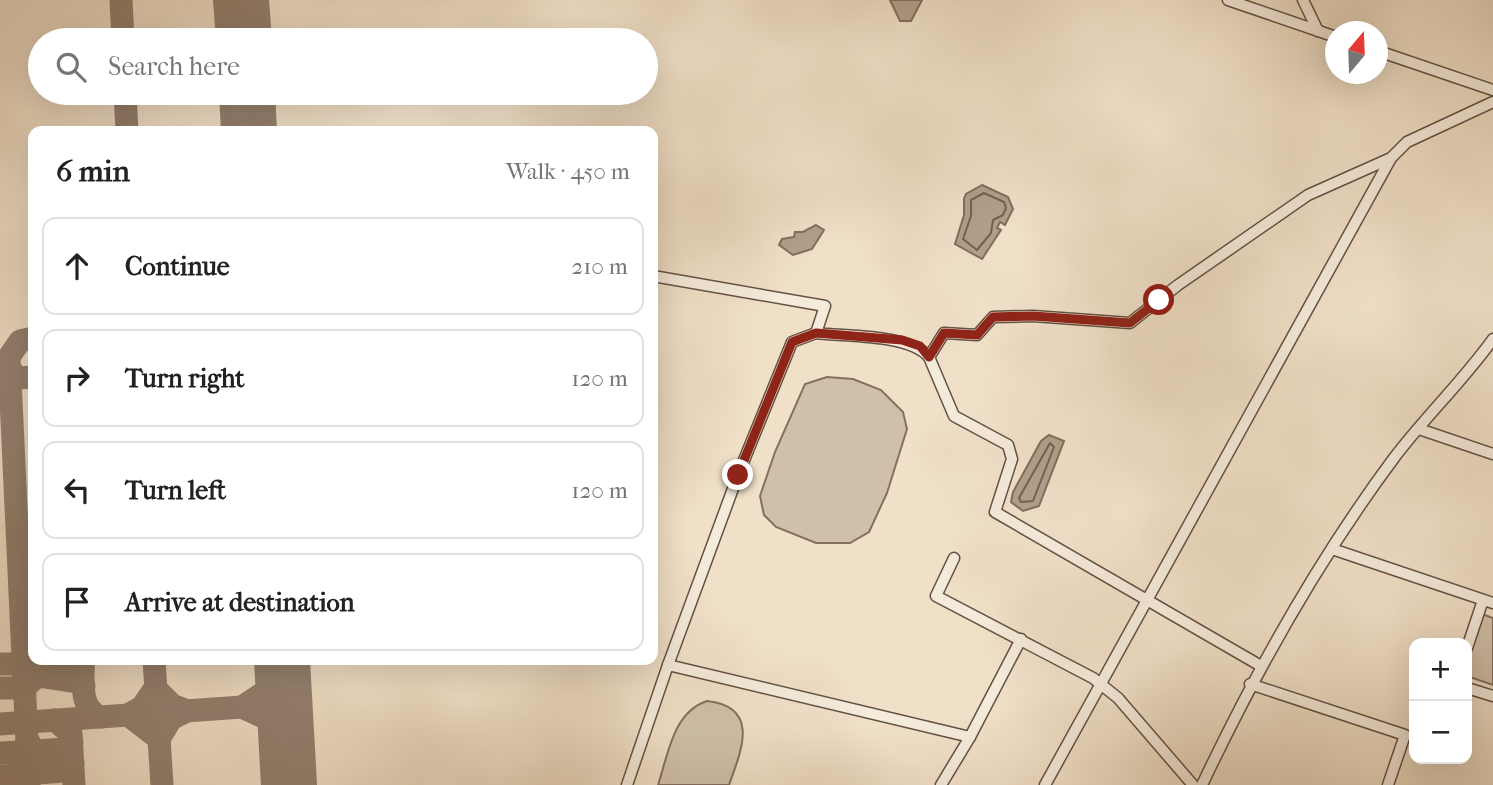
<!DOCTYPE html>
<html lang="en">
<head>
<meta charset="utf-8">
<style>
  :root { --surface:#fff; --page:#f2f2f2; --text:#222; --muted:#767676; --line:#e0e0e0 }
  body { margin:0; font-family:"IM FELL French Canon",serif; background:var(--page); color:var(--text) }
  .controls { position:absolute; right:21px; bottom:21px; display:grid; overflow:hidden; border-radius:14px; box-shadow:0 7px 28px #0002 }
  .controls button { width:63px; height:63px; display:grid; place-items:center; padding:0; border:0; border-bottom:2px solid var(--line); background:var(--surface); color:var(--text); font:35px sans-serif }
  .compass { position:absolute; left:1325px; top:21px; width:63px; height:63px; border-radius:50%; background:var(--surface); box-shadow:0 7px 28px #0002; rotate:19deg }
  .stop { position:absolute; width:21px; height:21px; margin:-16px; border:5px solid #8f2418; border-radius:50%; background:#fff }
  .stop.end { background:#8f2418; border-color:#fff; box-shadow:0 2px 7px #0008 }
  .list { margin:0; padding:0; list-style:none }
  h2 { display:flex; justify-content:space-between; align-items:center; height:91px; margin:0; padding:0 28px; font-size:30px }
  h2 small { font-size:23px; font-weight:400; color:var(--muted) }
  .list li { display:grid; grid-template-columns:46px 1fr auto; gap:21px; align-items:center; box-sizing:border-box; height:98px; margin:0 14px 14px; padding:0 14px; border:2px solid var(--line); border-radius:14px }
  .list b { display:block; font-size:26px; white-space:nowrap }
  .list em { font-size:23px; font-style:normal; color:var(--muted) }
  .icon { flex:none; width:38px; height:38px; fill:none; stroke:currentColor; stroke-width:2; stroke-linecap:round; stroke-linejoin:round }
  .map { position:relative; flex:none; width:1493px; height:785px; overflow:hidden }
  .search { position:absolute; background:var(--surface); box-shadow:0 7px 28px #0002; left:28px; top:28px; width:630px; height:77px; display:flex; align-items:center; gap:18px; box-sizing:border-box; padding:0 24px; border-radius:38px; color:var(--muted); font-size:26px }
  .panel { position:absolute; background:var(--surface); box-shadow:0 7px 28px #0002; left:28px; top:126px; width:630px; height:539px; border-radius:14px }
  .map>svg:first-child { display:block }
</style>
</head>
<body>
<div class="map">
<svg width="1493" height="785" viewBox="0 0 1493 785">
  <rect width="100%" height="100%" fill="#f0e0c8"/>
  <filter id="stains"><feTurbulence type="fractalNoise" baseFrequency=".00286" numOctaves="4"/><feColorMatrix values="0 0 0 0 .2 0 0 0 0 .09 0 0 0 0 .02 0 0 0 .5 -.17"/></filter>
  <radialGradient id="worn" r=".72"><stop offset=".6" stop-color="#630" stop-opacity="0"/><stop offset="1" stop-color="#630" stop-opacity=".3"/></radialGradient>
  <g fill="#d0c0aa" stroke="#837060" stroke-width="2">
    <path d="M 827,377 L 853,379 L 881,390 L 903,412 L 907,429 L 887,493 L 869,532 L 850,543 L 816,543 L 776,527 L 764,515 L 760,496 L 775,452 L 805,384 Z"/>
    <path d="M 1482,614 L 1493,618 L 1493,685 L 1467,676 L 1467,659 Z"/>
    <path d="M 707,701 C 761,707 741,751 729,785 L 658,785 C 668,755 673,712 707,701 Z"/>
  </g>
  <g fill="#b19f8c" stroke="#806d5d" stroke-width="2">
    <path d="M 890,0 L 922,0 L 911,21 L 900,21 Z"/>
    <path d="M 982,185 L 1008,197 L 1013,209 L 1005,225 L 1000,222 L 997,228 L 1001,230 L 982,259 L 955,244 L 964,215 L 964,199 L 966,194 Z"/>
    <path d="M 816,225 L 824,230 L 812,249 L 793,255 L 779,245 L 782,239 L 794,237 L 795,232 L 803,232 Z"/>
    <path d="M 1049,435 L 1064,441 L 1039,506 L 1023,511 L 1011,502 L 1013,492 L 1041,441 Z"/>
  </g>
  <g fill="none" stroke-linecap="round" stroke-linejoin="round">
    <g stroke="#746052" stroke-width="2">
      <path d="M 984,193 L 1004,202 L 1006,208 L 1003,215 L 993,220 L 991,233 L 977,250 L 963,239 L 971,216 L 971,200 Z"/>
      <path d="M 1050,443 L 1054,447 L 1033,501 L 1021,502 L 1019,498 Z"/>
    </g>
    <g stroke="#938070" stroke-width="23">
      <path d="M 121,0 L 123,40"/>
      <path d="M 125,93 L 127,131"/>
      <path d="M 10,370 L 19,378 L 33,377"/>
      <path d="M 83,660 C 84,680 78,709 101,717"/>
      <path d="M 154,660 L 162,785"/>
      <path d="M 0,664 L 25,664"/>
      <path d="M 25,671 L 34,663 L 75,661 L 83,668"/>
      <path d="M 26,686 L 38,676 L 77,682 L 84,686"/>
      <path d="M 0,688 L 18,688 L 26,681"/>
      <path d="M 155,688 L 172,705 L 187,711 L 171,719 L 159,739 L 128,715 L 142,707 Z"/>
      <path d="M 242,707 L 268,719 L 287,748"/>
      <path d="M 55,720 L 71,734 L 74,785"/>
      <path d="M 0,724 L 242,707 L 268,690 L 282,660"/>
      <path d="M 29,746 L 35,751 L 65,749 L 72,742"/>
      <path d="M 0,753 L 20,752 L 29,742"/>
      <path d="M 0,776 L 20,775 L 30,764 L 37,773 L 64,771 L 73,763"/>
      <path d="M 29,785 L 9,357 L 20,341 L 33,338"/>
    </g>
    <g stroke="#938070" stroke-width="56">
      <path d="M 241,0 L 244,40"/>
      <path d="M 247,93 L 249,131"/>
      <path d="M 282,660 L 289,785"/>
    </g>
    <g stroke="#645143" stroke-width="13">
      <g id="street">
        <path d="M 1228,0 L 1336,37"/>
        <path d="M 1303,0 L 1318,31"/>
        <path d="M 1378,51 L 1493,90"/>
        <path d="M 653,276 L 825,306 L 816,333 C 848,337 909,334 929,357 L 944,333 L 977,335 L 993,317 L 1033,316 L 1130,323 L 1178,285 L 1308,195 L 1391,158 L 1407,142 L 1493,102"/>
        <path d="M 929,357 L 954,416 L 1008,445 L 1012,459 L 995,512 L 1261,666"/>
        <path d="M 1419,429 L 1493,454"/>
        <path d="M 1332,549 L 1493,603"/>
        <path d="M 954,558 L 936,596 L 1093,678 L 1118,698 L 1193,785"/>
        <path d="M 1467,648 L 1483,600"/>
        <path d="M 668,665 L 738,475 L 792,342 L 816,333"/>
        <path d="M 1250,684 L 1405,735 L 1388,785"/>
        <path d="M 1467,688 L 1493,696"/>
        <path d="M 627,785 L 668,665 L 970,737 L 1021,639"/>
        <path d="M 941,785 L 970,737"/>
        <path d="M 1045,785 L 1391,158"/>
        <path d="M 1202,785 C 1256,671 1318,560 1394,458 C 1425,417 1463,381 1493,339"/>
      </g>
    </g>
    <use href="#street" stroke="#f5ebdb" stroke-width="10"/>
  </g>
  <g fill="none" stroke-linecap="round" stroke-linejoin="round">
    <path stroke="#8f2418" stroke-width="9" d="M 738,475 L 792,342 L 816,333 L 902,340 L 920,346 L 929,357 L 944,333 L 977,335 L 993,317 L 1033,316 L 1130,323 L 1159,300"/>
  </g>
  <rect width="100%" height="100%" filter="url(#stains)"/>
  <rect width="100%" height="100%" fill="url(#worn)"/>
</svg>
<div class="controls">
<button>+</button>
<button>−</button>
</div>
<svg class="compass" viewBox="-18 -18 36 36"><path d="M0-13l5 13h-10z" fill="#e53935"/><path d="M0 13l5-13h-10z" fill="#767676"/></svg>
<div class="stop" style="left:1159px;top:300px"></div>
<div class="stop end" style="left:738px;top:475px"></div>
<div class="search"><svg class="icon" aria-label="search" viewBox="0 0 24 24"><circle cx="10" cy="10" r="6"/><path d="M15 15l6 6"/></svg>Search here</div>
<section class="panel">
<h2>6 min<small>Walk · 450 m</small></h2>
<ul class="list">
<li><svg class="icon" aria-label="ahead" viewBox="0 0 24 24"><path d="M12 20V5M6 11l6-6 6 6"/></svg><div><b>Continue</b></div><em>210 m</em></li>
<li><svg class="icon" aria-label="right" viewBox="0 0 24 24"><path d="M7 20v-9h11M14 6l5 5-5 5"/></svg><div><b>Turn right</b></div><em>120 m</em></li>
<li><svg class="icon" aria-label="left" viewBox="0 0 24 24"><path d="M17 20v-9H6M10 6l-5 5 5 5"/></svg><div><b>Turn left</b></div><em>120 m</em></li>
<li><svg class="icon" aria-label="arrive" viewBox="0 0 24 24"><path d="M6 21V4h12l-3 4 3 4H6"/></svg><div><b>Arrive at destination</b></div></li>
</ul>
</section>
</div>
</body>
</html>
